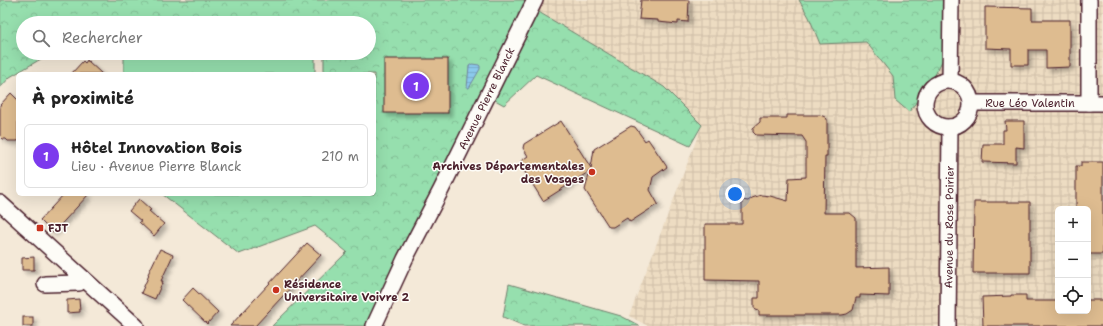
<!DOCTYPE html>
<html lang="fr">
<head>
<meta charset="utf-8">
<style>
  :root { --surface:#fff; --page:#f6f6f6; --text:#222; --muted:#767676; --line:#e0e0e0; --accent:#7c3aed }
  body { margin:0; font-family:"Shantell Sans",sans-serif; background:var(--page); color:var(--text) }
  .controls { position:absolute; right:12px; bottom:12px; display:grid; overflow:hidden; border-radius:6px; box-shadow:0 4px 16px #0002 }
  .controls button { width:36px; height:36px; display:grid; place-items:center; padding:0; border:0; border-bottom:1px solid var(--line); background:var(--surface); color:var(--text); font:20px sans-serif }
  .you { position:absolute; left:735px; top:194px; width:14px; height:14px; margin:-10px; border:3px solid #fff; border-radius:50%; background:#1a73e8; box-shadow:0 0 0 6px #1a73e833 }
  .badge { display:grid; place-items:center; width:26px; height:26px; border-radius:50%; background:var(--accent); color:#fff; font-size:13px; font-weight:700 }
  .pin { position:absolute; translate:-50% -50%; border:2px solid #fff; box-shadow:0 1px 4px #0006 }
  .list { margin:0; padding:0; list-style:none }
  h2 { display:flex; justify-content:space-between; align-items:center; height:52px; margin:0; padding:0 16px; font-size:17px }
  h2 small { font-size:13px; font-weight:400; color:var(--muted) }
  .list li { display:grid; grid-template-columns:26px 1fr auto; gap:12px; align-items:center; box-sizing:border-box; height:64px; margin:0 8px 8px; padding:0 8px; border:1px solid var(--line); border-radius:6px }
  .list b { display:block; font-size:15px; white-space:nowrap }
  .list p { margin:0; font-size:13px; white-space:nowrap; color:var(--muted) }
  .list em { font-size:13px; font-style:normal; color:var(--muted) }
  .icon { flex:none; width:22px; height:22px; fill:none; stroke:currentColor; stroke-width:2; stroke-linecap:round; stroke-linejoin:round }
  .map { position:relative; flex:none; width:1103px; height:326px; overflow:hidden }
  .search { position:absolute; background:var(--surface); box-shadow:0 4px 16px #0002; left:16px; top:16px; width:360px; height:44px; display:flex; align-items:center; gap:10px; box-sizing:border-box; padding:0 14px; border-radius:22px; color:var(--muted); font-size:15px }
  .panel { position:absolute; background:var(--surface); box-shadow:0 4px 16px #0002; left:16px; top:72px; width:360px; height:124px; border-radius:6px }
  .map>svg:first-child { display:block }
</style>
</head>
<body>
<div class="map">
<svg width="1103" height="326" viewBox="0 0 1103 326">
  <defs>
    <pattern id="industrial-grid" width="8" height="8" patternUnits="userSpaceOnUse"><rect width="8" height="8" fill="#eddcc2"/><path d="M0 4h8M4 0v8" fill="none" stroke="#cdbca7"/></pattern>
    <pattern id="forest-crowns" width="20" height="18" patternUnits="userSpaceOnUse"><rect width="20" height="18" fill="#96dfae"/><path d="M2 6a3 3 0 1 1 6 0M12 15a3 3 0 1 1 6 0" fill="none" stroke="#83bf96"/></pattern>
    <pattern id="water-rules" width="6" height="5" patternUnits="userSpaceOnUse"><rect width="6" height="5" fill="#8bc9ec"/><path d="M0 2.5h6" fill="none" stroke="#79accb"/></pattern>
    <filter id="shadow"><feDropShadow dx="3.5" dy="3.5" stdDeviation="2" flood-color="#0004"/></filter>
  </defs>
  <rect width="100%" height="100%" fill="#f4e9d8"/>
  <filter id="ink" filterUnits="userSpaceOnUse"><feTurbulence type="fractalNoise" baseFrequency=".025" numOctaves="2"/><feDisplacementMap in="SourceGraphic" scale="8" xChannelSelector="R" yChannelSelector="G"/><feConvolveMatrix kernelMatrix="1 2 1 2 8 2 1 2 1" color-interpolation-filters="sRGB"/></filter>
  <g filter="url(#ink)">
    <path fill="url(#industrial-grid)" fill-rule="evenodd" d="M 535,0 L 1103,0 L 1103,326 L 648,326 L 629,316 L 702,125 L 532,7 ZM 1058,209 L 1088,209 L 1088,311 L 1058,311 Z"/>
    <g fill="url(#forest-crowns)" stroke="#707f6c">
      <path d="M 0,0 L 535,0 L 532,8 L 664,87 L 702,125 L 690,146 L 536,75 L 504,105 L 486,95 L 377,326 L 272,326 L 347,252 L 315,226 L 239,254 L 162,194 L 374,194 L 374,74 L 324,74 L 324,53 L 369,53 L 369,23 L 325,23 L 325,21 L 108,20 L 103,23 L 23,23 L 23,53 L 51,53 L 10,77 L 0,88 Z"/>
      <path d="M 799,0 L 948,0 L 950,45 L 933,79 L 909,112 L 895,100 L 893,76 L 866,42 L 820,44 L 809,17 Z"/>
      <path d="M 509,284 L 621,316 L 640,326 L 524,326 L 503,317 Z"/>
    </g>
    <rect fill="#96dfae" stroke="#707f6c" x="124" y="53" width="191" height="21"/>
    <path fill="url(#water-rules)" stroke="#71859f" d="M 472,64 L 479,65 L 480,66 L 480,69 L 469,88 L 467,88 L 469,66 Z"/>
    <g fill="#debc90" stroke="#4a1f2b" filter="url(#shadow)">
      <path d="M 641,0 L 689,0 L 688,22 L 678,21 L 678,24 L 658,22 L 658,20 L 639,19 Z"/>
      <path d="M 985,7 L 1032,8 L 1032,20 L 1070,20 L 1070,67 L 1046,68 L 1046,50 L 1028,50 L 1028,65 L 1011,65 L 1011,49 L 985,48 Z"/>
      <rect x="384" y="59" width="64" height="54"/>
      <path d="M 87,60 L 102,74 L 71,74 L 83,61 L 85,63 Z"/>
      <path d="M 11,93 L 18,100 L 18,141 L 8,141 L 6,139 L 3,139 L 0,136 L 0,105 Z"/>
      <path d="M 787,115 L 820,115 L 825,117 L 827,119 L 827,156 L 825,156 L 824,213 L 850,213 L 856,218 L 856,268 L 889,267 L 889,296 L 860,295 L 860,298 L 856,298 L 853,310 L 847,314 L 842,315 L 759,315 L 759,311 L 756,310 L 754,308 L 754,298 L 759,298 L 759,281 L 705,280 L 705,224 L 742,224 L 742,200 L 748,201 L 752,198 L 761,195 L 770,196 L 788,201 L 789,178 L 806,177 L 806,142 L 802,136 L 756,135 L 753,132 L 753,128 L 760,122 L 760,118 L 787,118 Z"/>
      <path d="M 561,121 L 591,168 L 594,149 L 631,126 L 635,127 L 645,141 L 648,139 L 667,167 L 653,177 L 650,190 L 658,204 L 630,222 L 627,218 L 613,227 L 609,227 L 585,190 L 590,171 L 543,201 L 520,164 L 521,161 L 528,156 L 523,148 L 524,144 Z"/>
      <path d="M 1005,121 L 1024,121 L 1024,148 L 1016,147 L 1016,163 L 982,162 L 983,144 L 1003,144 L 1003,130 L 1006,130 Z"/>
      <path d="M 1081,162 L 1103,162 L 1103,254 L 1088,254 L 1088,209 L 1076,209 L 1076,166 L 1081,166 Z"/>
      <path d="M 64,194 L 89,194 L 53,233 L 40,220 Z"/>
      <path d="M 139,199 L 151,210 L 149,211 L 164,224 L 154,236 L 139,222 L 141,221 L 129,211 Z"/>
      <path d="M 974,202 L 1030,202 L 1030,273 L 973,273 Z"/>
      <path d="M 307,243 L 321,255 L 255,326 L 230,326 Z"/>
      <path d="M 160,249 L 173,255 L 161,281 L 163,281 L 155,299 L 141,293 L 149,275 L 148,274 Z"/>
      <path d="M 34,257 L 34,270 L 22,270 L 22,258 Z"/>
      <path d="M 193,288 L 218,312 L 207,324 L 182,300 Z"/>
      <path d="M 1011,295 L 1026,295 L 1026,301 L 1058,301 L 1058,311 L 1088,311 L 1088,300 L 1103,300 L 1103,326 L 983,326 L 982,297 L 1011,296 Z"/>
      <path d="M 79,299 L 80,312 L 67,313 L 67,300 Z"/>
      <rect x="23" y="317" width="10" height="9"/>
    </g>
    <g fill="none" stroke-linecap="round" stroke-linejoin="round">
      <g stroke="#4a1f2b" stroke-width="18">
        <g id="minor">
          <circle cx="948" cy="104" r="23"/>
          <path d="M 950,81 L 951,0"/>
          <path id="s1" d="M 972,103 L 1103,103"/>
          <path d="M 1089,103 L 1089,0"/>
          <path d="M 0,203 L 136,326"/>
          <path d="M 45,284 L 79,283 L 83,278"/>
          <path id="s2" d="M 374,326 L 405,259 L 441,190 L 535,0"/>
          <path id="s3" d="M 948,326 L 950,127"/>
        </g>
      </g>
      <use href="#minor" stroke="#fdfcf7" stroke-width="15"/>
    </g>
  </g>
  <g fill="#c8321e" stroke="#fdfcf7" stroke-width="1.5">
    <circle cx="592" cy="172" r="4"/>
    <rect x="36" y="224" width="8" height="8" rx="2"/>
    <circle cx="276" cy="290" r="4"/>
  </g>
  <g text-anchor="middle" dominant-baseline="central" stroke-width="3" stroke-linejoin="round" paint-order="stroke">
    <g font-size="11" fill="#4a1f2b" stroke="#fdfcf7">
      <text stroke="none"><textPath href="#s2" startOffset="254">Avenue Pierre Blanck</textPath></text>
      <text stroke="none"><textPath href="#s1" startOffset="58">Rue Léo Valentin</textPath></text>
      <text stroke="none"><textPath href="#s3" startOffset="99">Avenue du Rose Poirier</textPath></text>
    </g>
    <g font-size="11" font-weight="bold" fill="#4a1f2b" stroke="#fdfcf7" text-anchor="start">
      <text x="584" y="166" text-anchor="end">Archives Départementales<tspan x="584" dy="13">des Vosges</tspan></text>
      <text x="48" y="228">FJT</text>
      <text x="284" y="284">Résidence<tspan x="284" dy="13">Universitaire Voivre 2</tspan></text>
    </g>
  </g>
</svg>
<div class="controls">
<button>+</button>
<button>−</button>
<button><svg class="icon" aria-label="locate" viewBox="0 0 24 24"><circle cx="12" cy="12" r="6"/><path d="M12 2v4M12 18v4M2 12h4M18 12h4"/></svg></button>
</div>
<div class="you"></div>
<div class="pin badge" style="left:416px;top:86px">1</div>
<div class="search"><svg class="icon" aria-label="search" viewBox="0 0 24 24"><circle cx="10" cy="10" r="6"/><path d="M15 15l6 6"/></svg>Rechercher</div>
<section class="panel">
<h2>À proximité<small></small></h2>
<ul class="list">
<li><span class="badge">1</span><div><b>Hôtel Innovation Bois</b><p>Lieu · Avenue Pierre Blanck</p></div><em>210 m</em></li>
</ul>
</section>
</div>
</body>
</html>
